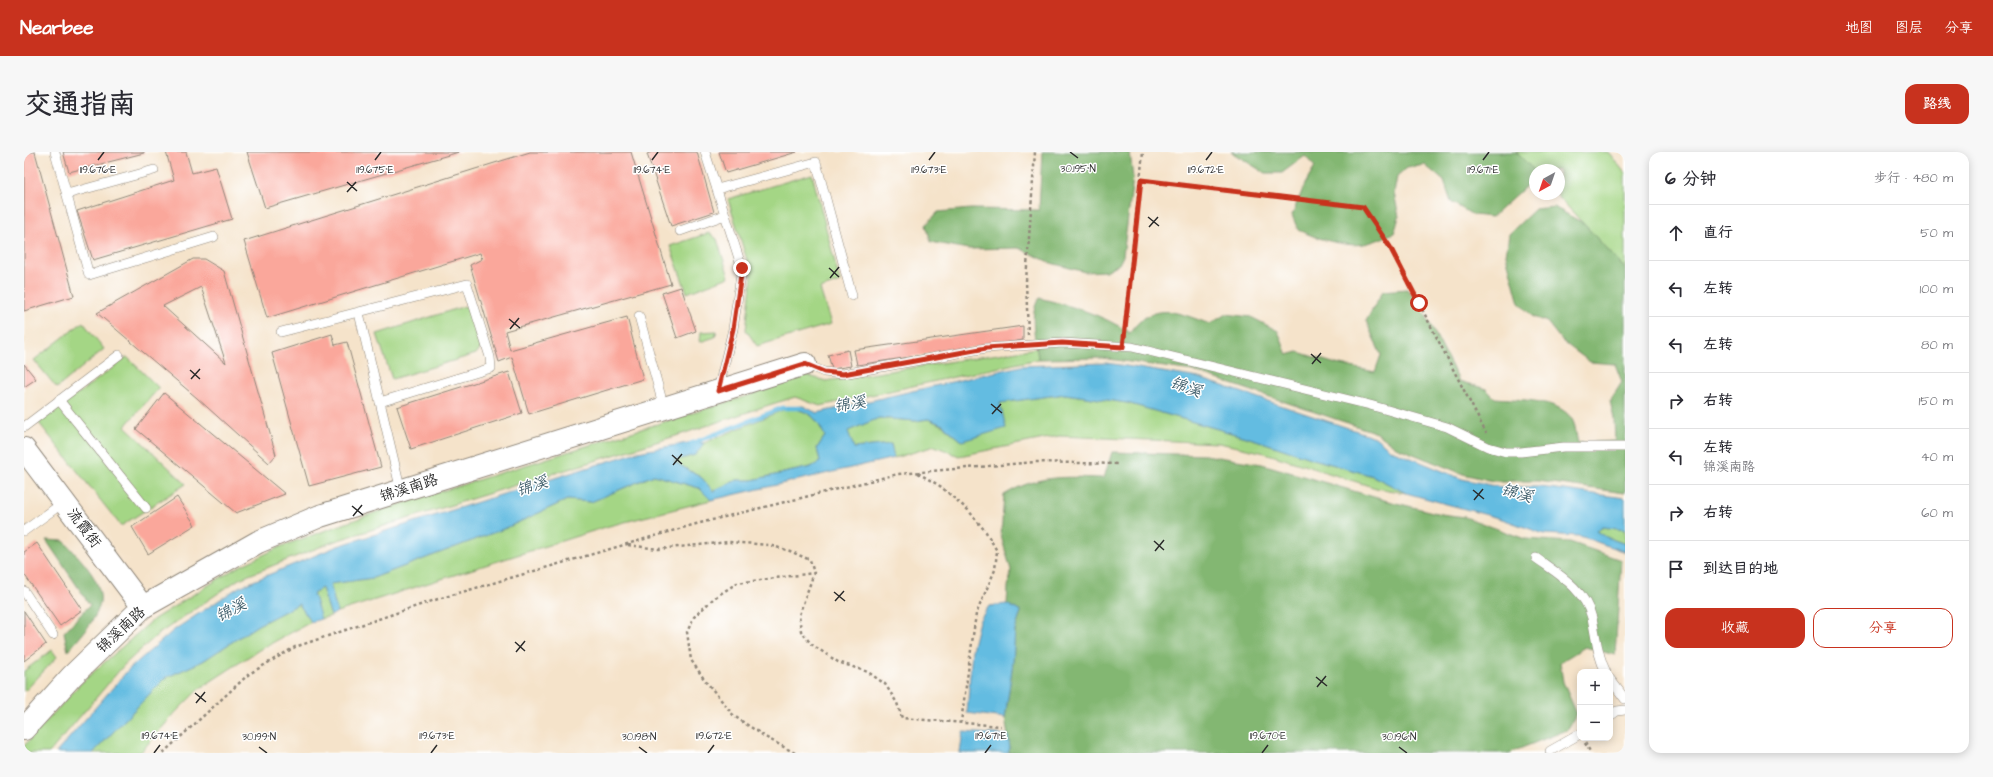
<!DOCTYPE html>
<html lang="zh">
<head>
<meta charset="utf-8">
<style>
  :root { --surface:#fff; --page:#f7f7f7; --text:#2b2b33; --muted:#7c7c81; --line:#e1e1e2; --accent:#c8321e }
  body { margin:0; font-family:"Architects Daughter","LXGW WenKai TC",sans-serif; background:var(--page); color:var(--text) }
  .controls { position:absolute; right:12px; bottom:12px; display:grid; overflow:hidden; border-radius:8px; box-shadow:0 2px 10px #0003 }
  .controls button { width:36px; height:36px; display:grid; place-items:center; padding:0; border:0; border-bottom:1px solid var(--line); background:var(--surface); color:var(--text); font:20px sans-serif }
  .compass { position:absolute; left:1505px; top:12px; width:36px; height:36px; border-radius:50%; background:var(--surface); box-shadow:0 2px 10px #0003; rotate:220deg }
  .stop { position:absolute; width:12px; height:12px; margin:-9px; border:3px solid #c8321e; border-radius:50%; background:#fff }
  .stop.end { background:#c8321e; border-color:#fff; box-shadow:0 1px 4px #0008 }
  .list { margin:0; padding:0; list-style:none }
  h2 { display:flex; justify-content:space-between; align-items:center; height:52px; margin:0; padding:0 16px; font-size:17px }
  h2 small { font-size:13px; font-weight:400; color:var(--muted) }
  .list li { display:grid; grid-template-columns:26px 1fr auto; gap:12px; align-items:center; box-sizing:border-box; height:56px; padding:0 16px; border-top:1px solid var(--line) }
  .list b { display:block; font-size:15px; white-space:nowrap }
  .list p { margin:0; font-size:13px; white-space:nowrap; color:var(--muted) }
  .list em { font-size:13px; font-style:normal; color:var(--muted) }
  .actions { display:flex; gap:8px; padding:12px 16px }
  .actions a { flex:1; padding:9px 0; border:1px solid var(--accent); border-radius:12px; text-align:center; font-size:14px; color:var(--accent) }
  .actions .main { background:var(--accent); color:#fff }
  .icon { flex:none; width:22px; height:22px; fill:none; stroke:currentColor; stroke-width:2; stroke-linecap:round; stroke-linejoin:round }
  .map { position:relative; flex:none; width:1601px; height:601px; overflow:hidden; border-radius:12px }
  header { display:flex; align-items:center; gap:24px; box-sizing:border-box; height:56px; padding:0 20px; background:var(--accent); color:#fff }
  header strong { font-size:19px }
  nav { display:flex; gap:22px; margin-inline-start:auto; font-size:14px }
  .intro { display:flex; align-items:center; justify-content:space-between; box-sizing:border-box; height:96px; padding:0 24px }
  h1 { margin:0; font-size:28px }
  .button { padding:10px 18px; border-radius:12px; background:var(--accent); color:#fff; font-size:14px; font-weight:700 }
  main { display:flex; gap:24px; padding:0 24px }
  aside { flex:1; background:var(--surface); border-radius:12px; box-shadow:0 2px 10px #0003 }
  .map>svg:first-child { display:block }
</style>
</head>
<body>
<header>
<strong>Nearbee</strong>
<nav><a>地图</a><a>图层</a><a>分享</a></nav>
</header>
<div class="intro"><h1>交通指南</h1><a class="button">路线</a></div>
<main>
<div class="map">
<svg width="1601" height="601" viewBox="0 0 1601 601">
  <rect width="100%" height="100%" fill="#fff"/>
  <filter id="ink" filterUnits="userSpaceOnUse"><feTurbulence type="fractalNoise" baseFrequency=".025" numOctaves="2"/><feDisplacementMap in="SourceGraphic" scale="8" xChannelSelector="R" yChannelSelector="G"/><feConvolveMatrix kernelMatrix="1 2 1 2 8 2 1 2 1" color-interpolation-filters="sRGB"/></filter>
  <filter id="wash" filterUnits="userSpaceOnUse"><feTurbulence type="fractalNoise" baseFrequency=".012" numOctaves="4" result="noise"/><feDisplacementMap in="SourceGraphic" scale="16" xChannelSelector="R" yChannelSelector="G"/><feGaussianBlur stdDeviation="0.9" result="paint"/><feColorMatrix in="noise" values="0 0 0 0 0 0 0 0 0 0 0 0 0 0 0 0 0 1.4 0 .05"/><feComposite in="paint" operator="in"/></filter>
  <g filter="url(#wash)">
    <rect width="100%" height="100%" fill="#f5e3ca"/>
    <g fill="#a4d685" stroke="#688058">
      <path d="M 1492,0 L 1584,0 L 1601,21 L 1601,117 L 1532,42 L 1535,42 L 1535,18 L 1511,19 Z"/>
      <path d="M 788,22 L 816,130 L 796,137 L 807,172 L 733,194 L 722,178 L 728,124 L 704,47 Z"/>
      <path d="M 685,81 L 693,87 L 705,125 L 663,141 L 646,94 Z"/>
      <path d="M 441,154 L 447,163 L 458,194 L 452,202 L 368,227 L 353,182 Z"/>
      <path d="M 59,170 L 80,197 L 33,236 L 10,208 Z"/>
      <path d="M 693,179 L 691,185 L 676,190 L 677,180 Z"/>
      <path d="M 1013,196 L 1014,207 L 796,254 L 771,245 L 748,252 L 658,282 L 311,389 L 215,427 L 133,483 L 100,513 L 25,601 L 0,601 L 0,594 L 57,531 L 130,467 L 212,416 L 258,394 L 364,356 L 739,239 L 781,223 L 802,229 Z"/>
      <path d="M 103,205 L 135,236 L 101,274 L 162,332 L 97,374 L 15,271 Z"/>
      <path d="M 1041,242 L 1103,251 L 1232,288 L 1286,306 L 1349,324 L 1382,341 L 1352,336 L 1241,301 L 1195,291 L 1035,284 L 935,304 L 911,294 L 870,306 L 867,292 L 830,296 L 823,279 L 855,266 L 891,269 L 904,267 L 918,273 L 938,289 L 975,251 Z"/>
      <path d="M 766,255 C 789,262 790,263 801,284 L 793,296 L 796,310 L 787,315 L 728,328 L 713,328 L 688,339 L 678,326 L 649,309 L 671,303 L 680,291 Z"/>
      <path d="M 630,323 L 675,336 L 687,348 L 585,374 L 313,460 L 306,432 L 349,426 L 482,376 L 543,348 L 567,350 Z"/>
      <path d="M 1579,375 L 1601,378 L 1601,392 L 1582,385 L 1573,379 Z"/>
      <path d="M 298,436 L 307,464 L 296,467 L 289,441 Z"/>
      <path d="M 275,452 L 287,470 L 235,498 L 175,537 L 151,561 L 116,601 L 69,601 L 141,526 L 179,509 L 234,473 Z"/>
      <path d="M 28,498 L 33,505 L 0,540 L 0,519 Z"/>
    </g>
    <g fill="#83b772" stroke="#57714e">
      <path d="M 1018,0 L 1106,0 L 1109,26 L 1099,104 L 1095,112 L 1082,119 L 1061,120 L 1027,111 L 995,96 L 944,97 L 907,90 L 902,73 L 914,60 L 947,57 L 1015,58 Z"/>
      <path d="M 1207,0 L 1492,0 L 1511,19 L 1511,26 L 1468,65 L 1449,63 L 1427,50 L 1420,29 L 1401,13 L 1383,16 L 1373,25 L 1370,41 L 1375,65 L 1370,81 C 1362,84 1353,89 1344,91 C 1324,97 1292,86 1274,78 L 1268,63 L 1281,32 L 1291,15 L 1281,4 L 1258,21 L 1241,21 Z"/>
      <path d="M 1530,55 L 1559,71 L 1601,117 L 1601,341 L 1514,329 L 1469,329 L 1439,322 L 1372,295 L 1353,281 L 1169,219 L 1078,206 L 1014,207 C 1012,187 1004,164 1015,146 C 1047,154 1078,162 1106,181 C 1129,147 1155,161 1186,172 L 1202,162 L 1227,165 L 1254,179 L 1263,203 L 1274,200 L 1312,212 L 1351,220 L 1357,203 L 1342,169 L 1359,139 L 1383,137 L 1396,152 L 1435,229 L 1462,237 L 1471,246 C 1494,248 1537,246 1549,269 C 1552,275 1552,284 1554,291 L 1591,289 L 1590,267 L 1586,249 L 1598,230 L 1591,212 L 1566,210 L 1538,189 L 1523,170 L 1509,165 L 1495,151 L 1482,103 L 1485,82 L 1511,57 Z"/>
      <path d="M 1088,300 L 1181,303 L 1238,312 L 1360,348 L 1417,362 L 1441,365 L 1501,387 L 1546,390 L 1597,408 L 1591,503 L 1561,495 L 1536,510 L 1539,530 L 1553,562 L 1543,578 L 1485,601 L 984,601 L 986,596 L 981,566 L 989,510 L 991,478 L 997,460 L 983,452 L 984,435 L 987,418 L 977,384 L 980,343 C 1015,322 1041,325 1080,326 Z"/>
      <path d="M 22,388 L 40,389 C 54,405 83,431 75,455 C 69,472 55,486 44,499 L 40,480 L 66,453 Z"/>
    </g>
    <g fill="#64bce1" stroke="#487486">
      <path d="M 1083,211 L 1175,226 L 1351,285 L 1367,298 L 1438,327 L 1476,335 L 1516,335 L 1601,346 L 1601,378 L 1579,375 L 1573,379 L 1582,385 L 1601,392 L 1601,400 L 1556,384 L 1520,382 L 1478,367 L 1382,341 L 1349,324 L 1286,306 L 1232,288 L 1103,251 L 1041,242 L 976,251 L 982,276 L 938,289 L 919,273 L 904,267 L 891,269 L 855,266 L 824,279 L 830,296 L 867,292 L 870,306 L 687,348 L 675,336 L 630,323 L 567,350 L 543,348 L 482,376 L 349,426 L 306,432 L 313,460 L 307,464 L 298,436 L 289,441 L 297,467 L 287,470 L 275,452 L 234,473 L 179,509 L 141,526 L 69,601 L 32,601 L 105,517 L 150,478 L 215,435 L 314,394 L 553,319 L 614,300 L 669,290 L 680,291 L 671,303 L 649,309 L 678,326 L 689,339 L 713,328 L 728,328 L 787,315 L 796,310 L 793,296 L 801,284 C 790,263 789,262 766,255 L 779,254 L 793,261 L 997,214 Z"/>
      <path d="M 983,452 L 997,460 L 991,478 L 989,510 L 981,566 L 943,561 L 948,498 L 955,469 L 965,454 Z"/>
      <path d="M 939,580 L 984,583 L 986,596 L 984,601 L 936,601 Z"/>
    </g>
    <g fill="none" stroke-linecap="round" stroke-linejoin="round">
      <path stroke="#64bce1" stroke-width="4.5" d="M 666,292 L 758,256 L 776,256"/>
    </g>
    <g id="blocks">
      <g fill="#faa79b" fill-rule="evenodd">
        <path d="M 0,0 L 11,0 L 50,144 L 0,159 Z"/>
        <path d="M 39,0 L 120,0 L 120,1 L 45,20 Z"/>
        <path d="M 142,0 L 162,0 L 168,21 L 192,15 L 208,67 L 69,108 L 53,59 L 150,28 Z"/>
        <path d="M 223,0 L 435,0 L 241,56 Z"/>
        <path d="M 506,0 L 607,0 L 647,132 L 481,179 L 486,198 L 603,165 L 619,227 L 505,262 L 488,205 L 475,210 L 446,113 L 458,107 L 456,101 L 243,166 L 220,89 Z"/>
        <path d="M 628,0 L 673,0 L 690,60 L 647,74 L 623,2 Z"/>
        <path d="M 695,0 L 773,0 L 702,21 Z"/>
        <path d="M 169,107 L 180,107 L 200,119 L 252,303 L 245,311 L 173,246 L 73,161 ZM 177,135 L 202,211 L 139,154 Z"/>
        <path d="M 657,135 L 672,179 L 653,186 L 638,141 Z"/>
        <path d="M 999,174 L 999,188 L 833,213 L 830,198 Z"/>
        <path d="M 308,182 L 311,193 L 323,190 L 357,315 L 285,334 L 248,201 Z"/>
        <path d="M 824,198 L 827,214 L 808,217 L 804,203 Z"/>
        <path d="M 0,212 L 12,227 L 0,235 Z"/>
        <path d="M 485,220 L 498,261 L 387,297 L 373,255 Z"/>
        <path d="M 140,241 L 261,342 L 212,361 L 112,277 Z"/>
        <path d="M 153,345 L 171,373 L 124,402 L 108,375 Z"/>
        <path d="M 13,391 L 58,458 L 36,474 L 0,422 L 0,400 Z"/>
        <path d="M 0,459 L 22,492 L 0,509 Z"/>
      </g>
    </g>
  </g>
  <g filter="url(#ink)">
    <use href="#blocks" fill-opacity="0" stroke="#90877a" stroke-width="1"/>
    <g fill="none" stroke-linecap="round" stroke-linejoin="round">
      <g stroke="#90877a" stroke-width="10">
        <g id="lane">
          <path d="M 31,0 L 65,123 L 190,85"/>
          <path d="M 681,0 L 718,116 L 709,177 L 694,238"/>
          <path d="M 693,37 L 792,10 L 828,144"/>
          <path d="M 43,42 L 130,18"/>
          <path d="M 656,79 L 701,63"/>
          <path d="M 335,161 L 377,339"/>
          <path d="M 615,164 L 640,256"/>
          <path d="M 257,180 L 443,132 L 466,205 L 467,216 L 356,250"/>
          <path d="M 781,212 L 800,220 L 819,222 L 962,196 L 1039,191 L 1108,195 L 1346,253 L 1423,275 L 1464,295 L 1482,300 L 1497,300 L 1540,295 L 1601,295"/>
          <path d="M 35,248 L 122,356"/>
          <path d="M 0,275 L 95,203"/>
          <path d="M 0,379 L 40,350"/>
          <path d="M 1512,406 C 1534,422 1561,437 1568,466 C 1572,484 1573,503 1582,520"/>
          <path d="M 0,439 L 29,483"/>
          <path d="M 1586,527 L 1601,547"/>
          <path d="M 1586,564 L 1593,559 L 1601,558"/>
          <path d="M 1526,599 L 1556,582"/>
        </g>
      </g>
      <g stroke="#90877a" stroke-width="24">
        <g id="secondary">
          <path d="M 0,297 L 119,455"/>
          <path d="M 0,577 L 48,524 L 119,455 L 234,390 L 296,364 L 781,212"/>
        </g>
      </g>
      <g stroke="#90877a" stroke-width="2.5" stroke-dasharray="3 3" stroke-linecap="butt">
        <path d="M 1117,28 L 1339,55 L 1366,95 L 1462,281"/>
        <path d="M 1004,183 L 1002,129 L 1011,0"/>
        <path d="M 1100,184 L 1119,0"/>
        <path d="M 894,321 L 916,334 L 944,358 L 962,380 L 973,399 L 971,418 L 952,462 L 937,570"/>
        <path d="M 604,393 L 634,397 L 705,390 L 745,393 L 766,399 L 786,408 L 790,421 L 775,463 L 777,479 L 787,492 L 814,510 L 844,520 L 861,532 L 873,551 L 878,566 L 977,574"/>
        <path d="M 1561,591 L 1567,601"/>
        <path d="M 139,601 L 225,522 L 271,495 L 414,447 L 672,372 L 874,322 L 1011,310 L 1095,312"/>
        <path d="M 771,601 L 743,586 L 710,564 L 680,527 L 667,508 L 663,480 L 670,465 L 690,446 L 713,431 L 790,421"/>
      </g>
      <use href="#lane" stroke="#fff" stroke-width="9"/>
      <use href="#secondary" stroke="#fff" stroke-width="22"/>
    </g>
  </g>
  <g fill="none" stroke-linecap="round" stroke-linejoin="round" filter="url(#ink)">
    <path stroke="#c8321e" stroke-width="5" d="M 718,116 L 709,177 L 694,239 L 781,212 L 800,220 L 819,222 L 962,196 L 1038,191 L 1099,195 L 1117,28 L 1339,55 L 1366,95 L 1395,151"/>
  </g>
  <path fill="none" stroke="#2b2b2b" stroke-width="1.5" d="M 1046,0 L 1054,6M 74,8 L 80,0M 351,8 L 357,0M 628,8 L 634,0M 905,8 L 911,0M 1182,8 L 1188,0M 1459,8 L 1465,0M 323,30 L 333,39M 323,40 L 332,30M 1124,65 L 1135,74M 1125,75 L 1134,65M 805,116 L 815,125M 806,126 L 815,115M 485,167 L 496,176M 486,177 L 495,166M 1287,202 L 1297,211M 1288,212 L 1297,201M 166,218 L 176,227M 167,227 L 176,217M 967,252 L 978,261M 968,262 L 977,252M 648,303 L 658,312M 649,313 L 658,302M 1449,338 L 1460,347M 1450,348 L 1459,337M 328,354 L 339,363M 329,364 L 338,353M 1130,389 L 1140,398M 1131,399 L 1140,388M 810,440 L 821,449M 811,449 L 820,439M 491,490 L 501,499M 492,500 L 501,489M 1292,525 L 1303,534M 1293,535 L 1302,524M 171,541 L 182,550M 172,551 L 181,540M 235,595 L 243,601M 615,595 L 623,601M 1375,595 L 1383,601M 130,601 L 136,593M 407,601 L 413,593M 684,601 L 690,593M 961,601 L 967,593M 1238,601 L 1244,593"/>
  <g text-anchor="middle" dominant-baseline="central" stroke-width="3" stroke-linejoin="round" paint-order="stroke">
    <g font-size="15" fill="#2b2b2b" stroke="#fff">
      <text transform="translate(385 336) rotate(-18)">锦溪南路</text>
      <text transform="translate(60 376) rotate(53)">流霞街</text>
      <text transform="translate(97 478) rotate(-43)">锦溪南路</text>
    </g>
    <g font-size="16" font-style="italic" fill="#3f5e6b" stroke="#fff">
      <text transform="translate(1162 235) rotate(19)">锦溪</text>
      <text transform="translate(826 252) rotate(-10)">锦溪</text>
      <text transform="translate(508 334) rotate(-19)">锦溪</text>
      <text transform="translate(1493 341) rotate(16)">锦溪</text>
      <text transform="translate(207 458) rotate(-28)">锦溪</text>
    </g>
  </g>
  <g font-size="10" text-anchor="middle" fill="#2b2b2b" stroke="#fff" stroke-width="3" stroke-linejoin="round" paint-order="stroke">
    <text x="1054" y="20">30.195°N</text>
    <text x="74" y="21">119.676°E</text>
    <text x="351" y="21">119.675°E</text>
    <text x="628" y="21">119.674°E</text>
    <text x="905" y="21">119.673°E</text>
    <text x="1182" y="21">119.672°E</text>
    <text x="1459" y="21">119.671°E</text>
    <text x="136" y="587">119.674°E</text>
    <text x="413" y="587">119.673°E</text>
    <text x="690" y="587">119.672°E</text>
    <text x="967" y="587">119.671°E</text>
    <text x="1244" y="587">119.670°E</text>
    <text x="235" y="588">30.199°N</text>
    <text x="615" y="588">30.198°N</text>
    <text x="1375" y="588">30.196°N</text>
  </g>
</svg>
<div class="controls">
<button>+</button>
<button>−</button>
</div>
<svg class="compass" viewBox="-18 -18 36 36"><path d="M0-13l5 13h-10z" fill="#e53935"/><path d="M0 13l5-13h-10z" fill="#7c7c81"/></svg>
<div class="stop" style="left:1395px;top:151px"></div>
<div class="stop end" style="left:718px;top:116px"></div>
</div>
<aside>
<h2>6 分钟<small>步行 · 480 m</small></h2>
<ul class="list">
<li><svg class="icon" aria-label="ahead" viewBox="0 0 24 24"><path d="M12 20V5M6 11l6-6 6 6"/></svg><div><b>直行</b></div><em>50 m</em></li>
<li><svg class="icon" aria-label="left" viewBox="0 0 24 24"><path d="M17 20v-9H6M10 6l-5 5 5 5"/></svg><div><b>左转</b></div><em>100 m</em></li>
<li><svg class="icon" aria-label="left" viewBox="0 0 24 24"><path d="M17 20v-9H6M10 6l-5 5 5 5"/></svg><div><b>左转</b></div><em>80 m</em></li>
<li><svg class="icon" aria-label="right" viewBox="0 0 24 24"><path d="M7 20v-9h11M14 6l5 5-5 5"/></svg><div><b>右转</b></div><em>150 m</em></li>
<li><svg class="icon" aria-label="left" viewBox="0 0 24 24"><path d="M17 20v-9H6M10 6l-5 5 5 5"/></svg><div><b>左转</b><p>锦溪南路</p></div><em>40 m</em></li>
<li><svg class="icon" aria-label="right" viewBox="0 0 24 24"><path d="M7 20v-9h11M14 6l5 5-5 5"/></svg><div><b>右转</b></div><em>60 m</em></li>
<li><svg class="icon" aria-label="arrive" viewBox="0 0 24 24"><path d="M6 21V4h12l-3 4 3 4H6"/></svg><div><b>到达目的地</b></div></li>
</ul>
<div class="actions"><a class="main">收藏</a><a>分享</a></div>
</aside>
</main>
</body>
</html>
